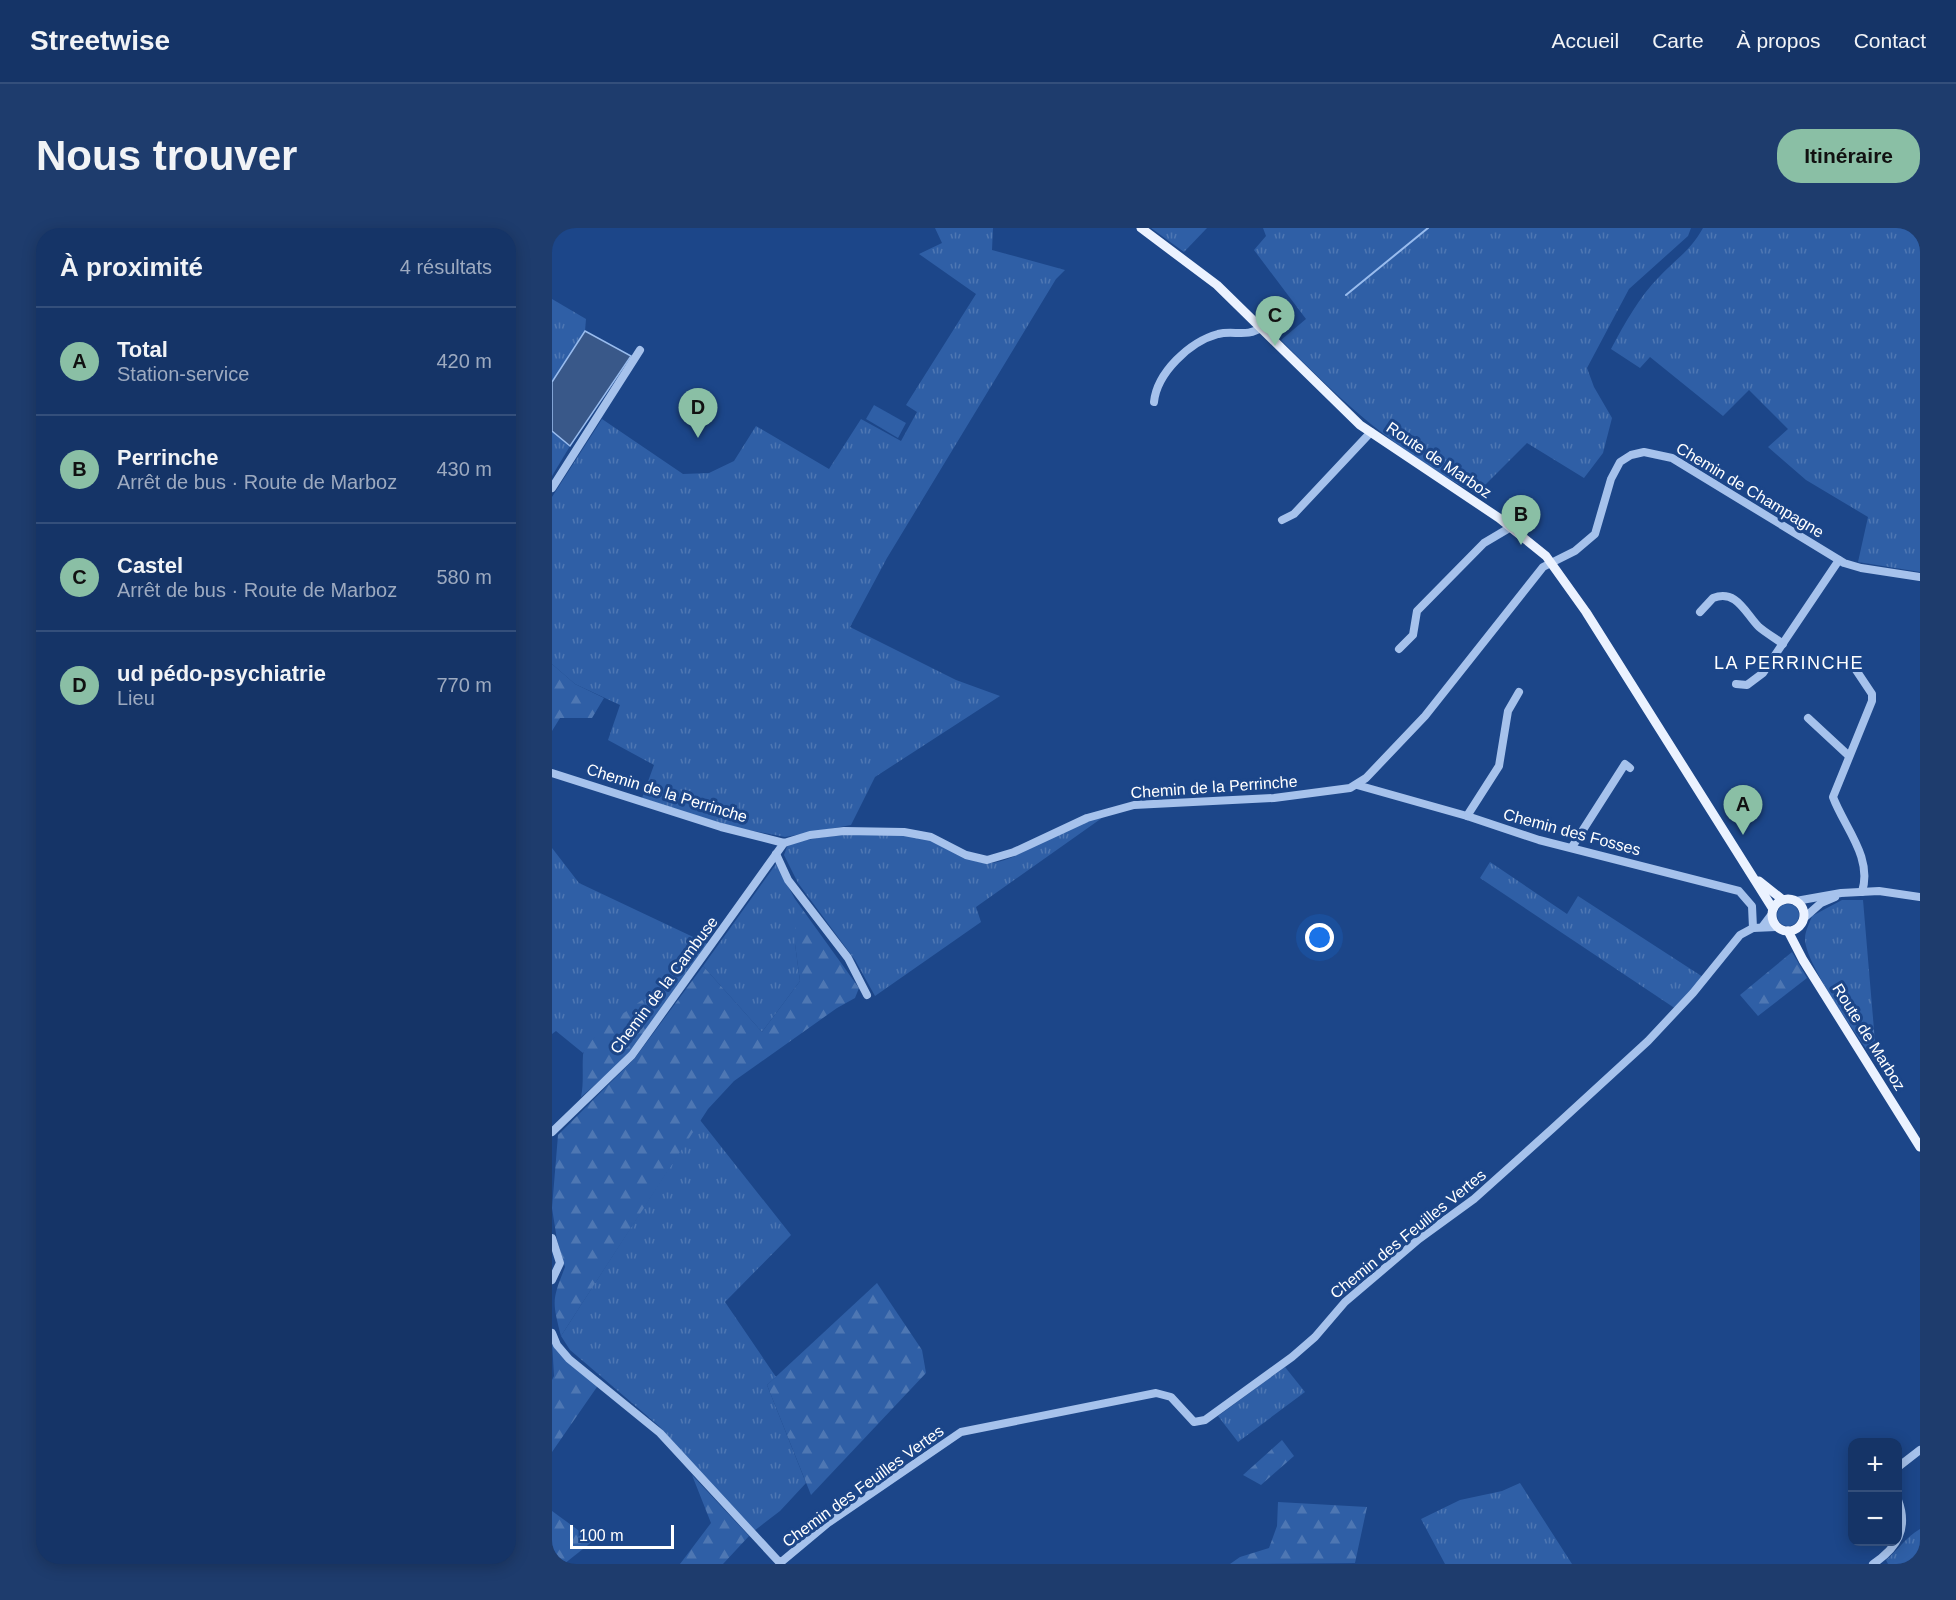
<!DOCTYPE html>
<html lang="fr">
<head>
<meta charset="utf-8">
<style>
  :root { --surface:#153467; --page:#1e3c6d; --text:#f1f3f6; --muted:#9daac0; --line:#344f7b; --accent:#8abfa5 }
  body { margin:0; font-family:Helvetica,sans-serif; background:var(--page); color:var(--text) }
  .controls { position:absolute; right:18px; bottom:18px; display:grid; overflow:hidden; border-radius:12px; box-shadow:0 3px 15px #0003 }
  .controls button { width:54px; height:54px; display:grid; place-items:center; padding:0; border:0; border-bottom:2px solid var(--line); background:var(--surface); color:var(--text); font:30px sans-serif }
  .scale { position:absolute; left:18px; bottom:15px; width:104px; box-sizing:border-box; padding-left:6px; border:3px solid #fff; border-top:0; font-size:16px; line-height:21px; white-space:nowrap; color:#fff; -webkit-text-stroke:4px #1c4689; paint-order:stroke }
  .you { position:absolute; left:768px; top:710px; width:21px; height:21px; margin:-15px; border:4px solid #fff; border-radius:50%; background:#1a73e8; box-shadow:0 0 0 9px #1a73e833 }
  .badge { display:grid; place-items:center; width:39px; height:39px; border-radius:50%; background:var(--accent); color:#111; font-size:20px; font-weight:700 }
  .pin { position:absolute; translate:-50% -50px; filter:drop-shadow(0 2px 3px #0008) }
  .pin::after { content:''; position:absolute; top:32px; width:21px; height:18px; background:inherit; clip-path:polygon(0 0,100% 0,50% 100%) }
  .list { margin:0; padding:0; list-style:none }
  h2 { display:flex; justify-content:space-between; align-items:center; height:78px; margin:0; padding:0 24px; font-size:26px }
  h2 small { font-size:20px; font-weight:400; color:var(--muted) }
  .list li { display:grid; grid-template-columns:39px 1fr auto; gap:18px; align-items:center; box-sizing:border-box; height:108px; padding:0 24px; border-top:2px solid var(--line) }
  .list b { display:block; font-size:22px; white-space:nowrap }
  .list p { margin:0; font-size:20px; white-space:nowrap; color:var(--muted) }
  .list em { font-size:20px; font-style:normal; color:var(--muted) }
  .map { position:relative; flex:none; width:1368px; height:1336px; overflow:hidden; border-radius:24px }
  header { display:flex; align-items:center; gap:36px; box-sizing:border-box; height:84px; padding:0 30px; background:var(--surface); border-bottom:2px solid var(--line) }
  header strong { font-size:28px }
  nav { display:flex; gap:33px; margin-inline-start:auto; font-size:21px }
  .intro { display:flex; align-items:center; justify-content:space-between; box-sizing:border-box; height:144px; padding:0 36px }
  h1 { margin:0; font-size:42px }
  .button { padding:15px 27px; border-radius:24px; background:var(--accent); color:#111; font-size:21px; font-weight:700 }
  main { display:flex; gap:36px; padding:0 36px }
  aside { flex:1; background:var(--surface); border-radius:24px; box-shadow:0 3px 15px #0003 }
  .map>svg:first-child { display:block }
</style>
</head>
<body>
<header>
<strong>Streetwise</strong>
<nav><a>Accueil</a><a>Carte</a><a>À propos</a><a>Contact</a></nav>
</header>
<div class="intro"><h1>Nous trouver</h1><a class="button">Itinéraire</a></div>
<main>
<aside>
<h2>À proximité<small>4 résultats</small></h2>
<ul class="list">
<li><span class="badge">A</span><div><b>Total</b><p>Station-service</p></div><em>420 m</em></li>
<li><span class="badge">B</span><div><b>Perrinche</b><p>Arrêt de bus · Route de Marboz</p></div><em>430 m</em></li>
<li><span class="badge">C</span><div><b>Castel</b><p>Arrêt de bus · Route de Marboz</p></div><em>580 m</em></li>
<li><span class="badge">D</span><div><b>ud pédo-psychiatrie</b><p>Lieu</p></div><em>770 m</em></li>
</ul>
</aside>
<div class="map">
<svg width="1368" height="1336" viewBox="0 0 1368 1336">
  <defs>
    <pattern id="grass-tufts" width="24" height="20" patternUnits="userSpaceOnUse" patternTransform="scale(1.5)"><rect width="24" height="20" fill="#2f5fa6"/><path d="M3 7l-1-3M5 7V3M7 7l1-3M15 17l-1-3M17 17v-4M19 17l1-3" fill="none" stroke="#4e77b3"/></pattern>
    <pattern id="forest-firs" width="22" height="20" patternUnits="userSpaceOnUse" patternTransform="scale(1.5)"><rect width="22" height="20" fill="#2f5fa6"/><path d="M5 1l3.5 6h-7zM16 11l3.5 6h-7z" fill="#4e77b3"/></pattern>
  </defs>
  <rect width="100%" height="100%" fill="#1c4689"/>
  <g fill="url(#grass-tufts)">
    <path d="M 383,0 L 441,0 L 440,22 L 513,42 L 504,51 L 335,330 L 298,399 L 404,452 L 448,468 L 323,549 L 299,597 L 233,609 L 176,598 L 90,570 L 102,537 L 56,512 L 68,477 L 23,456 L 0,436 L 0,269 L 50,191 L 131,246 L 157,245 L 182,233 L 204,198 L 277,241 L 309,191 L 349,213 L 365,184 L 354,177 L 424,66 L 367,26 L 390,15 Z"/>
    <path d="M 599,0 L 655,0 L 632,24 Z"/>
    <path d="M 711,0 L 1139,0 L 1136,8 L 1077,61 L 1035,140 L 1042,159 L 1060,190 L 1051,225 L 1032,250 L 975,215 L 924,266 C 843,222 793,177 729,112 L 754,91 L 702,22 L 714,8 Z"/>
    <path d="M 1151,0 L 1368,0 L 1368,344 L 1306,334 L 1316,289 L 1254,252 L 1216,219 L 1236,201 L 1197,162 L 1171,188 L 1098,129 L 1088,140 L 1059,121 C 1073,95 1087,69 1108,48 C 1125,30 1138,23 1151,0 Z"/>
    <path d="M 0,71 L 34,91 L 33,103 L 0,154 Z"/>
    <path d="M 0,203 L 18,218 L 0,248 Z"/>
    <path d="M 557,585 L 424,679 L 429,694 L 323,768 L 303,732 L 246,655 L 232,627 L 236,616 C 275,606 337,601 376,611 C 399,617 414,636 439,635 C 462,633 496,609 518,599 C 531,594 544,590 557,585 Z"/>
    <path d="M 0,620 L 27,655 L 156,716 L 102,792 L 89,773 L 41,811 L 31,825 L 4,803 L 0,806 Z"/>
    <path d="M 938,634 L 1015,686 L 1026,668 L 1151,749 L 1124,781 L 928,650 Z"/>
    <path d="M 224,636 L 243,671 L 243,716 L 248,753 L 210,804 L 151,738 Z"/>
    <path d="M 1290,672 L 1311,672 L 1325,837 C 1309,812 1252,736 1253,710 C 1253,703 1258,694 1260,688 Z"/>
    <path d="M 148,892 L 239,1007 L 173,1074 L 224,1149 L 215,1157 L 254,1255 L 228,1283 L 202,1303 L 107,1198 L 18,1122 L 9,1108 Z"/>
    <path d="M 733,1139 L 753,1164 L 686,1214 L 666,1188 Z"/>
    <path d="M 968,1255 L 1020,1336 L 893,1336 L 869,1291 L 908,1272 L 950,1263 Z"/>
    <path d="M 1368,1301 L 1368,1336 L 1336,1336 L 1334,1332 C 1346,1322 1354,1309 1368,1301 Z"/>
  </g>
  <g fill="url(#forest-firs)">
    <path d="M 0,436 L 23,456 L 52,470 L 40,490 L 8,490 L 0,503 Z"/>
    <path d="M 243,671 L 307,760 L 303,770 L 285,780 L 182,853 L 156,881 L 9,1108 C 0,1073 0,1072 13,1039 L 5,1012 L 0,980 L 6,907 L 83,830 L 151,738 L 210,804 L 248,753 L 243,716 Z"/>
    <path d="M 1240,724 L 1255,750 L 1206,788 L 1188,767 Z"/>
    <path d="M 90,772 L 102,792 L 75,829 L 29,869 C 32,854 30,841 31,827 C 34,809 75,783 90,772 Z"/>
    <path d="M 325,1055 L 370,1122 L 374,1145 L 259,1267 L 215,1157 Z"/>
    <path d="M 0,1113 L 47,1156 L 0,1224 L 0,1152 L 2,1148 Z"/>
    <path d="M 730,1212 L 742,1228 L 709,1257 L 691,1247 Z"/>
    <path d="M 140,1247 L 197,1308 L 171,1336 L 128,1336 L 159,1295 Z"/>
    <path d="M 726,1274 L 815,1279 L 803,1335 L 678,1336 L 688,1329 L 717,1320 L 725,1298 Z"/>
    <path d="M 0,1283 L 41,1313 L 12,1336 L 0,1336 Z"/>
  </g>
  <g fill="#2f5fa6">
    <path d="M 322,177 L 354,195 L 346,210 L 314,191 Z"/>
    <circle cx="1236" cy="687" r="11"/>
  </g>
  <path fill="#395889" stroke="#99bcee" stroke-width="1.5" d="M 33,103 L 79,128 L 18,218 L 0,203 L 0,154 Z"/>
  <g fill="none" stroke-linecap="round" stroke-linejoin="round">
    <path stroke="#99bcee" stroke-width="2" d="M 794,67 L 876,0"/>
    <g stroke="#a6c2ec" stroke-width="8">
      <path d="M 602,174 C 605,145 637,114 666,106 C 682,102 695,110 710,99"/>
      <path d="M 0,260 L 88,122"/>
      <path d="M 730,292 L 742,286 L 819,204"/>
      <path d="M 1148,384 L 1161,370 C 1185,361 1193,385 1207,399 C 1214,405 1223,410 1231,416"/>
      <path d="M 847,421 L 861,407 L 865,383 L 932,315 L 959,299"/>
      <path d="M 1304,442 L 1320,466 L 1320,473 L 1281,569 C 1292,599 1321,629 1310,664"/>
      <path d="M 1184,456 L 1195,457 L 1211,445 L 1287,332"/>
      <path d="M 1256,490 L 1297,528"/>
      <path d="M 0,545 L 169,599 L 232,615 L 258,607 L 292,603 L 352,604 L 379,609 L 414,627 L 435,632 L 462,624 L 535,590 L 582,577 L 722,570 L 798,560 L 814,550 L 873,488 L 991,339 L 1023,323 L 1043,306 L 1059,251 L 1068,234 L 1079,227 L 1092,224 L 1120,230 L 1292,335 L 1309,340 L 1368,349"/>
      <path d="M 805,557 L 915,588 L 987,612 L 1187,663 L 1200,678 L 1201,700"/>
      <path d="M 915,588 L 947,538 L 956,483 L 967,464"/>
      <path d="M 1020,619 L 1073,536 L 1078,540"/>
      <path d="M 224,626 L 236,652 L 296,730 L 315,767"/>
      <path d="M 1244,673 L 1289,665 L 1327,663 L 1368,669"/>
      <path d="M 1252,690 L 1269,675 L 1283,669"/>
      <path d="M 1211,698 L 1220,686"/>
      <path d="M 0,904 L 80,827 L 232,615"/>
      <path d="M 0,1010 L 8,1035 L 0,1052"/>
      <path d="M 0,1105 L 5,1117 L 17,1131 L 108,1205 L 228,1335 L 276,1295 L 409,1204 L 604,1165 L 619,1169 L 642,1194 L 653,1192 L 740,1129 L 763,1109 L 793,1074 L 867,1011 L 922,971 L 1000,901 L 1096,813 L 1141,765 L 1188,707 L 1201,700 L 1224,699"/>
      <path d="M 1346,1239 L 1368,1222"/>
      <path d="M 1321,1336 C 1345,1320 1357,1301 1346,1272"/>
    </g>
    <g stroke="#ebf2ff" stroke-width="9">
      <path d="M 589,0 L 665,57 L 808,197 L 947,290 L 994,328 L 1034,384 L 1221,681"/>
      <path d="M 1207,653 L 1231,672"/>
      <circle cx="1236" cy="687" r="16"/>
      <path d="M 1236,703 L 1251,732 L 1368,919"/>
    </g>
  </g>
  <g text-anchor="middle" dominant-baseline="central" stroke-width="6" stroke-linejoin="round" paint-order="stroke">
    <g font-size="16" fill="#fff" stroke="#1c4689">
      <text transform="translate(887 232) rotate(34)">Route de Marboz</text>
      <text transform="translate(1198 262) rotate(31)">Chemin de Champagne</text>
      <text transform="translate(662 559) rotate(-4)">Chemin de la Perrinche</text>
      <text transform="translate(115 565) rotate(17)">Chemin de la Perrinche</text>
      <text transform="translate(1020 604) rotate(15)">Chemin des Fosses</text>
      <text transform="translate(112 757) rotate(-53)">Chemin de la Cambuse</text>
      <text transform="translate(1317 809) rotate(58)">Route de Marboz</text>
      <text transform="translate(856 1006) rotate(-39)">Chemin des Feuilles Vertes</text>
      <text transform="translate(311 1258) rotate(-36)">Chemin des Feuilles Vertes</text>
    </g>
    <g font-size="18" letter-spacing="1.5" fill="#fff" stroke="#1c4689">
      <text x="1237" y="435">LA PERRINCHE</text>
    </g>
  </g>
</svg>
<div class="controls">
<button>+</button>
<button>−</button>
</div>
<div class="scale">100 m</div>
<div class="you"></div>
<div class="pin badge" style="left:1191px;top:607px">A</div>
<div class="pin badge" style="left:969px;top:317px">B</div>
<div class="pin badge" style="left:723px;top:118px">C</div>
<div class="pin badge" style="left:146px;top:210px">D</div>
</div>
</main>
</body>
</html>
